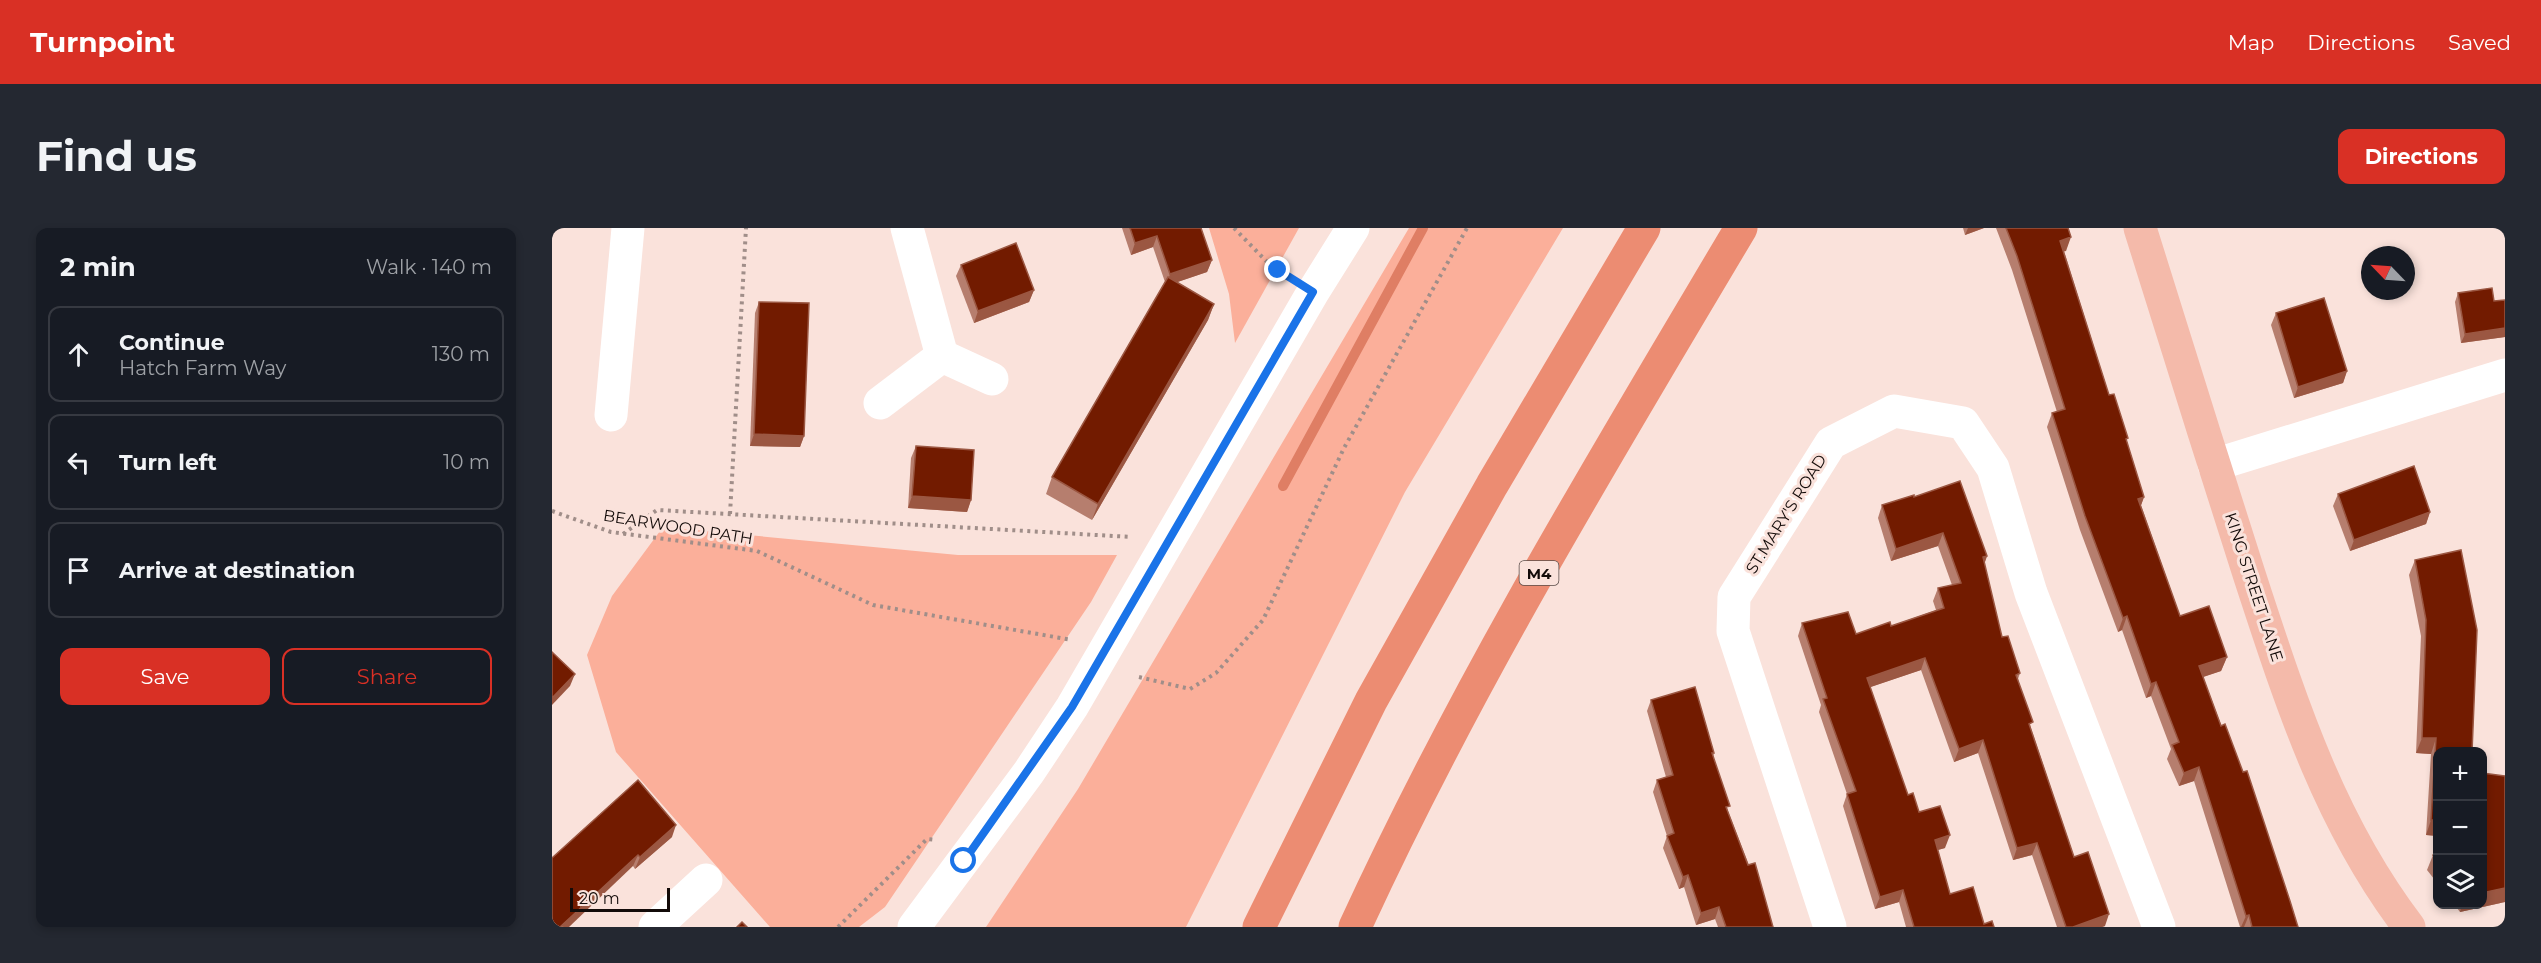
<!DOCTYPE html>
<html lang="en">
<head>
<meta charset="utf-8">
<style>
  :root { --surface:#171b24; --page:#242831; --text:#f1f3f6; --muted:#9ea1a6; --line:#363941; --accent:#d93025 }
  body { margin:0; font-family:Montserrat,sans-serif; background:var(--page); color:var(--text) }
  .controls { position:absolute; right:18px; bottom:18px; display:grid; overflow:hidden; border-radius:12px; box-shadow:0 3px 9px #0003 }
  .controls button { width:54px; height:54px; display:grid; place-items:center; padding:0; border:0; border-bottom:2px solid var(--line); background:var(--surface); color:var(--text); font:30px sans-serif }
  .compass { position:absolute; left:1809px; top:18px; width:54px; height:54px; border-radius:50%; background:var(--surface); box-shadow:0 3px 9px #0003; rotate:295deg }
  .scale { position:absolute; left:18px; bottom:15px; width:100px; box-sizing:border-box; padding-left:6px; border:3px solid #130b09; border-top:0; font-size:16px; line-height:21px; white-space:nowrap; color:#130b09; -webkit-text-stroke:4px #fae2db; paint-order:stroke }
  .stop { position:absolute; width:18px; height:18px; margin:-14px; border:4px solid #1a73e8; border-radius:50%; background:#fff }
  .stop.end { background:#1a73e8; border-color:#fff; box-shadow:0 2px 6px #0008 }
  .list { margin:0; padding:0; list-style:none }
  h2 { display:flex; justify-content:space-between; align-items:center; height:78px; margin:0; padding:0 24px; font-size:26px }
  h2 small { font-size:20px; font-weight:400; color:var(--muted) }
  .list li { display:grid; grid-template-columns:39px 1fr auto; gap:18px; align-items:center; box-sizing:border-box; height:96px; margin:0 12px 12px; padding:0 12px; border:2px solid var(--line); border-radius:12px }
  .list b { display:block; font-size:22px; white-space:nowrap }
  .list p { margin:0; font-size:20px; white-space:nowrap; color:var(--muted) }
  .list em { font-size:20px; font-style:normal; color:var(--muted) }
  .actions { display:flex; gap:12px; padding:18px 24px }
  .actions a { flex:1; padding:14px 0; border:2px solid var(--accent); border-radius:12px; text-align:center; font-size:21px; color:var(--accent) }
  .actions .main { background:var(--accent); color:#fff }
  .icon { flex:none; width:33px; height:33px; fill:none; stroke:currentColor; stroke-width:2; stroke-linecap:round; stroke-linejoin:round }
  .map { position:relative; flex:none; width:1953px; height:699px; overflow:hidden; border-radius:12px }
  header { display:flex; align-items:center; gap:36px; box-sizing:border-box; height:84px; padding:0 30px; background:var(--accent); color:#fff }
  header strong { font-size:28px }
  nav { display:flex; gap:33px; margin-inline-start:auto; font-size:21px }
  .intro { display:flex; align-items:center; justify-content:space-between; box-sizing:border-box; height:144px; padding:0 36px }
  h1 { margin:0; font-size:42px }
  .button { padding:15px 27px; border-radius:12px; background:var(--accent); color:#fff; font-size:21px; font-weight:700 }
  main { display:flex; gap:36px; padding:0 36px }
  aside { flex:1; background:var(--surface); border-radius:12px; box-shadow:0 3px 9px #0003 }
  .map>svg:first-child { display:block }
</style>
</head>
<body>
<header>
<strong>Turnpoint</strong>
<nav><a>Map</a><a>Directions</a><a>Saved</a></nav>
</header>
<div class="intro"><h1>Find us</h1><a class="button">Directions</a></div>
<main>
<aside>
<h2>2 min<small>Walk · 140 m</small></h2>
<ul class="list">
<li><svg class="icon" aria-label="ahead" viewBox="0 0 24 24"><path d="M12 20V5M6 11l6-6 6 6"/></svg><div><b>Continue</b><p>Hatch Farm Way</p></div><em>130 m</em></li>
<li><svg class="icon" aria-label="left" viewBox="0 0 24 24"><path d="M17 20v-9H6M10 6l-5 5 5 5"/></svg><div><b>Turn left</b></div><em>10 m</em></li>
<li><svg class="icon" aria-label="arrive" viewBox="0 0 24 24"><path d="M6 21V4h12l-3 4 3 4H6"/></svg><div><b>Arrive at destination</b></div></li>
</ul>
<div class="actions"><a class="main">Save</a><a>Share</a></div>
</aside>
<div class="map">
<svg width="1953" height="699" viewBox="0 0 1953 699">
  <rect width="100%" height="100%" fill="#fae2db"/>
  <g fill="#fbaf9a">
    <path d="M 657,0 L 747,0 L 683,115 L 677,66 Z"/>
    <path d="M 857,0 L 1011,0 L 853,264 L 634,699 L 434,699 L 526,561 Z"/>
    <path d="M 111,299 L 406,327 L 565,327 L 539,374 L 333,679 L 307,699 L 218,699 L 64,524 L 35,427 L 60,368 Z"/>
  </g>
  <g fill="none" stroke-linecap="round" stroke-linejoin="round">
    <path stroke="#df7e64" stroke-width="10" d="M 731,258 L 871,0"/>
    <g stroke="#a08e89" stroke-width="4" stroke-dasharray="3 4.5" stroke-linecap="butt">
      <path d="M 682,0 L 720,39 L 734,48"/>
      <path d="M 0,283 L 59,304 L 205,323 L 321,377 L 520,412"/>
      <path d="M 178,286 L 194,0"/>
      <path d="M 71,306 L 105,282 L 580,309"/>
      <path d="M 587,449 L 638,461 L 664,445 L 711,392 L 792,220 L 915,0"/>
      <path d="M 286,699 L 375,611 L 384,612"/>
    </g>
    <g stroke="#fff" stroke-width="33">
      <path d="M 390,128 L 440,151"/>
      <path d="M 328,175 L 390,128 L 355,0"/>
      <path d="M 59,187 L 76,0"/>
      <path d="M 1662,237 L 1953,147"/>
      <path d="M 103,699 L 154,652"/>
      <path d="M 362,699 L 477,544 L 520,479 L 761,64 L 801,0"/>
      <path d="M 1278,699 L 1181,403 L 1182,369 L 1279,215 L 1342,183 L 1411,195 L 1441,240 L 1479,365 L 1607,699"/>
    </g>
    <path stroke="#f4baaa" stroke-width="33" d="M 1588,0 C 1624,115 1660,231 1697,346 C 1738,471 1776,593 1857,699"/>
    <g stroke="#ec8c72" stroke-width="33">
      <path d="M 707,699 L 819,473 L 940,257 L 1092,0"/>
      <path d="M 803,699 C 914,457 1053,229 1189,0"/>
    </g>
  </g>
  <g fill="#b67e6e">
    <path d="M 570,0 L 649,0 L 660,32 L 655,44 L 625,54 L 662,76 L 656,92 L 540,292 L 494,266 L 500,249 L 613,54 L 601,19 L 579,27 Z"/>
    <path d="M 1411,0 L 1432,0 L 1413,7 Z"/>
    <path d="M 1444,0 L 1516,0 L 1514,23 L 1512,23 L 1557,167 L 1575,214 L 1592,269 L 1589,277 L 1628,388 L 1675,429 L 1669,443 L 1651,449 L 1746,699 L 1688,699 L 1642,553 L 1627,558 L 1615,531 L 1619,521 L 1599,468 L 1594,470 L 1570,402 L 1566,404 L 1528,302 L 1495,199 L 1500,185 L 1505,184 L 1460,42 Z"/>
    <path d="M 409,37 L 482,62 L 477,74 L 422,95 L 404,48 Z"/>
    <path d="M 1906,65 L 1942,73 L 1953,72 L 1953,109 L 1909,115 L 1903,74 Z"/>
    <path d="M 207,74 L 252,208 L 248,219 L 198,218 L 203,85 Z"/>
    <path d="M 1724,85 L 1795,143 L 1791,155 L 1742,170 L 1719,97 Z"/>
    <path d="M 364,218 L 419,272 L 415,284 L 356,280 L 359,230 Z"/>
    <path d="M 1786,266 L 1878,284 L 1874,296 L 1798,323 L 1781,278 Z"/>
    <path d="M 1362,269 L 1435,328 L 1432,336 L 1450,409 L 1468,445 L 1466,451 L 1479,500 L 1522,629 L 1553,698 L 1550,699 L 1505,699 L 1480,627 L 1461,632 L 1426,525 L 1402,534 L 1369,442 L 1318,459 L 1356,567 L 1367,584 L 1393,620 L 1386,622 L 1398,666 L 1432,696 L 1442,699 L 1354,699 L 1347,674 L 1323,681 L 1291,578 L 1295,566 L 1267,484 L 1269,477 L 1246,408 L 1250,395 L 1304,406 L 1339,398 L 1384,382 L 1381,373 L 1386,360 L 1400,357 L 1386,318 L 1339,333 L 1326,290 L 1330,277 Z"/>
    <path d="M 1863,332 L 1920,524 L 1886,524 L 1886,608 L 1874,607 L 1879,526 L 1864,525 L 1869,408 L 1857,347 Z"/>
    <path d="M 1099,472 L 1162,525 L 1161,529 L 1176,583 L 1221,699 L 1166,699 L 1163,691 L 1144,697 L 1132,659 L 1127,661 L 1111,620 L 1115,608 L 1101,564 L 1105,552 L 1114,549 L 1095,483 Z"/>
    <path d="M 120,609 L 83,641 L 81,638 L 0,630 Z"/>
    <path d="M 1886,623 L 1886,656 L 1875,642 L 1881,627 Z"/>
    <path d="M 1953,674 L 1908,684 L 1902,676 L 1930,676 Z"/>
  </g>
  <g fill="#9b5742">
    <path d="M 1416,0 L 1432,0 L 1413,7 Z"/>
    <path d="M 605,8 L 601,19 L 579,27 L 583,15 Z"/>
    <path d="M 1519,9 L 1514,23 L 1503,26 L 1508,13 Z"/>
    <path d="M 660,32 L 655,44 L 614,58 L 618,46 Z"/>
    <path d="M 482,62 L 477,74 L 422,95 L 426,83 Z"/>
    <path d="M 662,76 L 656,92 L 540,292 L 546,276 Z"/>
    <path d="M 1953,100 L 1953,109 L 1909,115 L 1913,106 Z"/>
    <path d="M 1795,143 L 1791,155 L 1742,170 L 1746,159 Z"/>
    <path d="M 202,206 L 252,208 L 248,219 L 198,218 Z"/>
    <path d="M 360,268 L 419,272 L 415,284 L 356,280 Z"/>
    <path d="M 1592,269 L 1587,283 L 1586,271 Z"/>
    <path d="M 1878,284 L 1874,296 L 1798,323 L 1802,312 Z"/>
    <path d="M 1391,305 L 1386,318 L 1339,333 L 1344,321 Z"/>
    <path d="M 1435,328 L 1431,340 L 1431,329 Z"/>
    <path d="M 1575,388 L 1570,402 L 1566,404 L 1571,390 Z"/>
    <path d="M 1675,429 L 1669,443 L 1642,452 L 1647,438 Z"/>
    <path d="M 1373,430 L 1369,442 L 1310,462 L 1315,450 Z"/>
    <path d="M 23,446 L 18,458 L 0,477 L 0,470 Z"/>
    <path d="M 1604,454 L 1599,468 L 1594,470 L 1599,456 Z"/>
    <path d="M 1870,510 L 1884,510 L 1879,526 L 1864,525 Z"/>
    <path d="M 1431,512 L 1426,525 L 1402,534 L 1407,521 Z"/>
    <path d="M 1647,539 L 1642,553 L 1627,558 L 1632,545 Z"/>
    <path d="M 1879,592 L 1886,592 L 1886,608 L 1874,607 Z"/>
    <path d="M 124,597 L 120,609 L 83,641 L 88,629 Z"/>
    <path d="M 1398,607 L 1393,620 L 1378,624 L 1383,612 Z"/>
    <path d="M 1485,615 L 1480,627 L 1461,632 L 1465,620 Z"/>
    <path d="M 86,627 L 81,638 L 17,699 L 8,699 Z"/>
    <path d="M 1136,647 L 1132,659 L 1127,661 L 1131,649 Z"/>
    <path d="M 1953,660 L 1953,674 L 1908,684 L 1910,676 L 1930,676 L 1930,665 Z"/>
    <path d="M 1351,662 L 1347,674 L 1323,681 L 1328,669 Z"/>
    <path d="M 1167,679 L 1163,691 L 1144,697 L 1149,685 Z"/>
    <path d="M 1557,686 L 1553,698 L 1550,699 L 1521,699 Z"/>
    <path d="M 1697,687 L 1692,699 L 1689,699 L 1694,688 Z"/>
  </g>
  <g fill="#721b00" stroke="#9b5742" stroke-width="1.5">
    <path d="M 578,0 L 649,0 L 660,32 L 618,46 L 605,8 L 583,15 Z"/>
    <path d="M 1454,0 L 1516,0 L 1519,9 L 1508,13 L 1557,167 L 1562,166 L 1576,210 L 1574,211 L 1592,269 L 1586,271 L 1628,388 L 1657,378 L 1675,429 L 1647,438 L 1669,498 L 1673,496 L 1691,544 L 1695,543 L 1738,673 L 1746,699 L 1700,699 L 1697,687 L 1694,688 L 1647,539 L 1632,545 L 1620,517 L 1627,514 L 1604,454 L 1599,456 L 1575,388 L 1571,390 L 1533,288 L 1500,185 L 1513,181 L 1465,28 Z"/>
    <path d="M 464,15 L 482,62 L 426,83 L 409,37 Z"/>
    <path d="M 616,49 L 662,76 L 546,276 L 500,249 Z"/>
    <path d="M 1940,60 L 1942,73 L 1953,72 L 1953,100 L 1913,106 L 1906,65 Z"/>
    <path d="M 1772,70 L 1795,143 L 1746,159 L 1724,85 Z"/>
    <path d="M 207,74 L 257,75 L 252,208 L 202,206 Z"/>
    <path d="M 364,218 L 422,222 L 419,272 L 360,268 Z"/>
    <path d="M 1862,238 L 1878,284 L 1802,312 L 1786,266 Z"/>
    <path d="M 1408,253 L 1435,328 L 1431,329 L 1450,409 L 1456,408 L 1468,445 L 1464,447 L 1481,494 L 1477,496 L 1522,629 L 1536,624 L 1557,686 L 1521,699 L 1514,699 L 1485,615 L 1465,620 L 1431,512 L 1407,521 L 1373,430 L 1315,450 L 1356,567 L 1361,565 L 1367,584 L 1388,578 L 1398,607 L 1383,612 L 1398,666 L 1421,659 L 1432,696 L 1440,693 L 1442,699 L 1362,699 L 1351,662 L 1328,669 L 1295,566 L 1304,563 L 1271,471 L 1275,470 L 1250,395 L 1296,384 L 1304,406 L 1338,394 L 1339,398 L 1392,380 L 1386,360 L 1409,355 L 1391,305 L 1344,321 L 1330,277 L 1362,267 L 1362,269 Z"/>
    <path d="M 1909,322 L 1925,402 L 1920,524 L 1886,524 L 1886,592 L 1879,592 L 1884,510 L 1870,510 L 1874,392 L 1863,332 Z"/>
    <path d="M 0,424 L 23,446 L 0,470 Z"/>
    <path d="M 1143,459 L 1162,525 L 1160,525 L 1178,578 L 1174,579 L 1196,637 L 1203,635 L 1221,699 L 1174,699 L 1167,679 L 1149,685 L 1136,647 L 1131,649 L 1115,608 L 1122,605 L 1105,552 L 1121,547 L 1099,472 Z"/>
    <path d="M 1930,545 L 1953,548 L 1953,660 L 1930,665 Z"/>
    <path d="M 86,552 L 124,597 L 88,629 L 86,627 L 8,699 L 0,699 L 0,630 Z"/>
    <path d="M 1886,623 L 1886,633 L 1881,627 Z"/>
    <path d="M 190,694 L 195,699 L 185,699 Z"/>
  </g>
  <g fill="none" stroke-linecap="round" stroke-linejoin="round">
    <path stroke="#1a73e8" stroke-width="8" d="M 412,633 L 520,479 L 761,64 L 726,42"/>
  </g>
  <g text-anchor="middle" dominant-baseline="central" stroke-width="6" stroke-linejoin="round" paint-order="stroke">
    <rect fill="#fae2db" stroke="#584c48" stroke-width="1.5" x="967.5" y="333" width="39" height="24" rx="4.5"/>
    <g font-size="15" font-weight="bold" fill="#130b09">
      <text x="987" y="345">M4</text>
    </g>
    <g font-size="16" fill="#130b09" stroke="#fae2db">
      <text transform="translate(1234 286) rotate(-58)">ST.MARY'S ROAD</text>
      <text transform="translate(126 299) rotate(9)">BEARWOOD PATH</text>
      <text transform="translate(1702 359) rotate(72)">KING STREET LANE</text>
    </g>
  </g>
</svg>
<div class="controls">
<button>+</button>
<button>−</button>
<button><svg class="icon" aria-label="layers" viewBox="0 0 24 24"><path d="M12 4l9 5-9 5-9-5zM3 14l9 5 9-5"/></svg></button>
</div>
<svg class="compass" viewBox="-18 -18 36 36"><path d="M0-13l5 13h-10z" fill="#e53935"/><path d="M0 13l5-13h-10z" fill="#9ea1a6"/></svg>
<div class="scale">20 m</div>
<div class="stop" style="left:412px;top:633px"></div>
<div class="stop end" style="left:726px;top:42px"></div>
</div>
</main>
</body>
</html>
